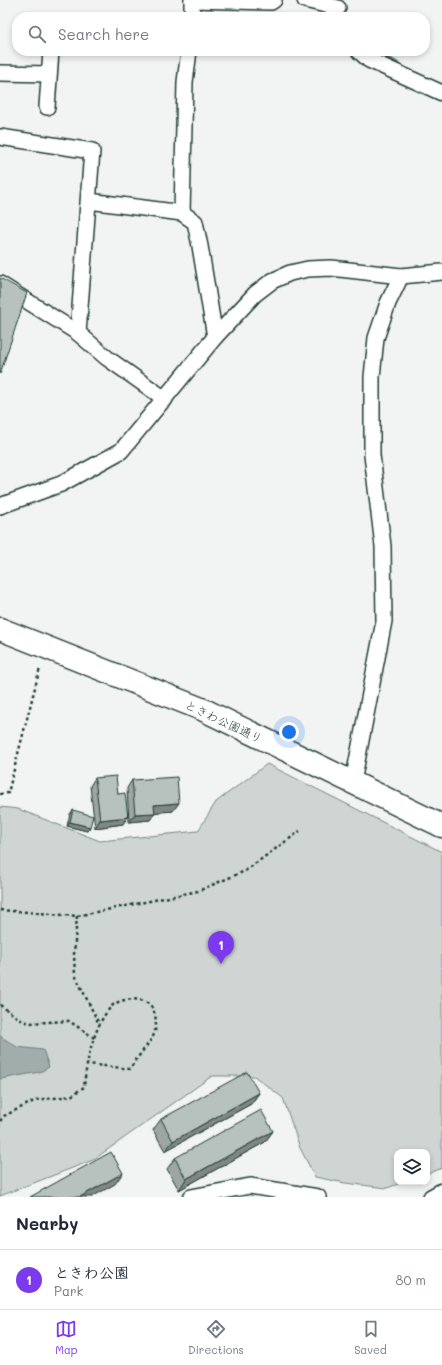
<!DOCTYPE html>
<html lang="en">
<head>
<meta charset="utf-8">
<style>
  :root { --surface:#fff; --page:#f6f6f7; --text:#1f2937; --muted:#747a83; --line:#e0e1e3; --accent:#7c3aed }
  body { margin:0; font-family:Mali,"Klee One",sans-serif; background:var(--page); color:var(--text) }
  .controls { position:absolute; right:12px; bottom:12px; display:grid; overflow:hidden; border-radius:8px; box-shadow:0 2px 6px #0003 }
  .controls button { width:36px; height:36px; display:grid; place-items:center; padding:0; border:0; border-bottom:1px solid var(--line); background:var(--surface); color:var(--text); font:20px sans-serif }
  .you { position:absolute; left:289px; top:732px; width:14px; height:14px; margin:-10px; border:3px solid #fff; border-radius:50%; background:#1a73e8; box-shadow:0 0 0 6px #1a73e833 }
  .badge { display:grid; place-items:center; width:26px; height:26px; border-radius:50%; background:var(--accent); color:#fff; font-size:13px; font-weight:700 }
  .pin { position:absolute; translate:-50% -33px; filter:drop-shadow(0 1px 2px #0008) }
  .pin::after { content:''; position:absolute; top:21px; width:14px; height:12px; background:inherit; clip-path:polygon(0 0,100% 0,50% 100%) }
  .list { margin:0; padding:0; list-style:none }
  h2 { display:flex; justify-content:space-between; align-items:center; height:52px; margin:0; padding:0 16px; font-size:17px }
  h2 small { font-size:13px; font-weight:400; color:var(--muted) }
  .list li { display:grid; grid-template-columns:26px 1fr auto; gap:12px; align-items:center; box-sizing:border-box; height:60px; padding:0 16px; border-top:1px solid var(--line) }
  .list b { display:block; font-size:15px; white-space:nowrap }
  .list p { margin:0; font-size:13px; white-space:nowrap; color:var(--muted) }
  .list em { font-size:13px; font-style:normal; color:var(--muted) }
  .icon { flex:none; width:22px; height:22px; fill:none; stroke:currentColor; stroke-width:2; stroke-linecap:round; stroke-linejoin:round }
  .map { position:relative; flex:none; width:442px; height:1197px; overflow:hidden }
  .search { position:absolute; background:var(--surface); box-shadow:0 2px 6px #0003; left:12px; right:12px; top:12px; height:44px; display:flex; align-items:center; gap:10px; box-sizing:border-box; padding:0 14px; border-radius:16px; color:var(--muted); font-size:15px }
  .sheet { height:112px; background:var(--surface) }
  nav { display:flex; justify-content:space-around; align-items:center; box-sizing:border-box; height:56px; border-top:1px solid var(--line); background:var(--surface); font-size:11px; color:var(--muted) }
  nav a { display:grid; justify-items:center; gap:2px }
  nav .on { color:var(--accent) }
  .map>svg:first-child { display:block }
</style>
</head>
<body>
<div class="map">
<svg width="442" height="1197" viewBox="0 0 442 1197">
  <rect width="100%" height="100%" fill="#f2f3f3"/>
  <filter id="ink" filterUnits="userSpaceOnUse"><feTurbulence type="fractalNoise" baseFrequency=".025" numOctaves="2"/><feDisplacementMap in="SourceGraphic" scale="8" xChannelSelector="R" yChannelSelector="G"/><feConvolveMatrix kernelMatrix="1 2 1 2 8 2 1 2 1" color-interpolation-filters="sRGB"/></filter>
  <g filter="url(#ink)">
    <path fill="#ced5d3" stroke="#768984" d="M 267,764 L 442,852 L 442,1168 L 427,1174 L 427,1152 L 397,1152 L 397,1182 L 404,1182 L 387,1188 L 345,1183 L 315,1177 L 300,1148 L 283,1098 L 254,1076 L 212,1076 L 93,1160 L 0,1196 L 0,807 L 18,809 L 100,841 L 198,831 L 216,802 Z"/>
    <path fill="#a1adaa" stroke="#6d807b" d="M 0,1036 L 17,1047 L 43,1050 L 49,1067 L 40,1072 L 0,1079 Z"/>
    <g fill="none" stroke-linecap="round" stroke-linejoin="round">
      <path stroke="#6d807b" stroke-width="6" d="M 375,51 L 396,64"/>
      <g stroke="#1f3d34" stroke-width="18">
        <g id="street">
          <path d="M 192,0 L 271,2 L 274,0"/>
          <path d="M 305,0 L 338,8"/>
          <path d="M 192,17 L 192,0"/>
          <path d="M 359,51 L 369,60 L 442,93"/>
          <path d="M 0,73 L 49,74"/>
          <path d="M 47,107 L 51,51"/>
          <path d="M 0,137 L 92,151 L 78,333"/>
          <path d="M 89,201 L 182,213 L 195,222 L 200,246 L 215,337"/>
          <path d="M 182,213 L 185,82 L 189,51"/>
          <path d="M 0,284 L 78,333 L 107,358 L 165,399"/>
          <path d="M 0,506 L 61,484 L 121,451 L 215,337 L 255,294 L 272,281 L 290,273 L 308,269 L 331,268 L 401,276 L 442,272"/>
          <path d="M 353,782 L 384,621 L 383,546 L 372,455 L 372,377 L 376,338 L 388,303 L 401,276"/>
          <path d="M 191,1197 L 250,1186 L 318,1197"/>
          <path d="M 431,1197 L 442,1191"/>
        </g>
      </g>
      <g stroke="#1f3d34" stroke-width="25">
        <path id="secondary" d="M 0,629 L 204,710 L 442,826"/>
      </g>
      <g stroke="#1f3d34" stroke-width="2.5" stroke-dasharray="3 3" stroke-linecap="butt">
        <path d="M 0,794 L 8,793 L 40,668"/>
        <path d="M 0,910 L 77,916 L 198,891 L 245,871 L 300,831"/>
        <path d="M 77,916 L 74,954 L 75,975 L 99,1024"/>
        <path d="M 0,1005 L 21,1020 L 29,1023 L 69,1021 L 94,1038"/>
        <path d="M 0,1121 L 4,1116 L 36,1100 L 71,1096 L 84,1087 C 86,1062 94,1025 111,1007 C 119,998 141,996 150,1005 C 156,1012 157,1023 155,1031 C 154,1039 135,1059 130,1069 L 88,1064"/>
      </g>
      <use href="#street" stroke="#fff" stroke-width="15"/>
      <use href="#secondary" stroke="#fff" stroke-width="22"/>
    </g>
    <g fill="#9da6a3" stroke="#1f3d34">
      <path d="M 95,778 L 123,824 L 95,828 L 90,786 Z"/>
      <path d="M 132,780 L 173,811 L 155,812 L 150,820 L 129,822 L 127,788 Z"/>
      <path d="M 73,810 L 90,827 L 87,831 L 67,826 L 70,814 Z"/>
      <path d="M 259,1093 L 251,1104 L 165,1151 L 153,1130 L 161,1119 Z"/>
      <path d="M 273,1131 L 265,1142 L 179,1190 L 167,1169 L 175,1158 Z"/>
    </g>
    <g fill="#808784" stroke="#1f3d34">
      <path d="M 179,803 L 173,811 L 149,813 L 154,805 Z"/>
      <path d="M 155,813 L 150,820 L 129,822 L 135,814 Z"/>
      <path d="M 128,817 L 123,824 L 95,828 L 100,820 Z"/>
      <path d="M 70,822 L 90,827 L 87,831 L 67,826 Z"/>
      <path d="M 259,1093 L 251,1104 L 165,1151 L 173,1141 Z"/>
      <path d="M 273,1131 L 265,1142 L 179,1190 L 186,1179 Z"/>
      <path d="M 123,1173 L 115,1184 L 92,1197 L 80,1197 Z"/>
    </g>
    <g fill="#b7c1bd" stroke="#1f3d34">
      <path d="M 0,278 L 27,293 L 0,374 Z"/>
      <path d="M 116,776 L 118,794 L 125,793 L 128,817 L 100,820 L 95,778 Z"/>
      <path d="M 177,777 L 179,803 L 154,805 L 155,813 L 135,814 L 132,780 Z"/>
      <path d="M 73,810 L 93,816 L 90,827 L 70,822 Z"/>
      <path d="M 247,1072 L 259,1093 L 173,1141 L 161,1119 Z"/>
      <path d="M 261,1110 L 273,1131 L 186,1179 L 175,1158 Z"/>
      <path d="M 111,1152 L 123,1173 L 80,1197 L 30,1197 Z"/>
    </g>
  </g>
  <g text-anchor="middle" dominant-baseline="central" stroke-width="3.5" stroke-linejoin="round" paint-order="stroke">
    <g font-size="12" fill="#1f3d34" stroke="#fff">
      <text transform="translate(224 721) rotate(25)">ときわ公園通り</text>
    </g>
  </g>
</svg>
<div class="controls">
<button><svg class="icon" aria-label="layers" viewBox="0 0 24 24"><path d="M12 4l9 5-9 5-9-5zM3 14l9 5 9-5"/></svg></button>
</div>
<div class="you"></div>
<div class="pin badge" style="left:221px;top:964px">1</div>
<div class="search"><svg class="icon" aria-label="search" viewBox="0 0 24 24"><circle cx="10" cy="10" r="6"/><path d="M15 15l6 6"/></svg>Search here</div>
</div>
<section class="sheet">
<h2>Nearby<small></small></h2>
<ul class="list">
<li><span class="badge">1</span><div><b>ときわ公園</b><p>Park</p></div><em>80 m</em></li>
</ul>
</section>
<nav>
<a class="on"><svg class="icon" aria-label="map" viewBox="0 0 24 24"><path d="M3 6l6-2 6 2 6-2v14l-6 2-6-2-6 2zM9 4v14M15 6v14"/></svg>Map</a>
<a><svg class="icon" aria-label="directions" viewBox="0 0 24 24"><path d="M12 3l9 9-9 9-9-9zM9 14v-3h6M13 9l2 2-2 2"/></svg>Directions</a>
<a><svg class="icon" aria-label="saved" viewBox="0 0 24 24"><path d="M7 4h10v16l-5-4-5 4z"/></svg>Saved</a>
</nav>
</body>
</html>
